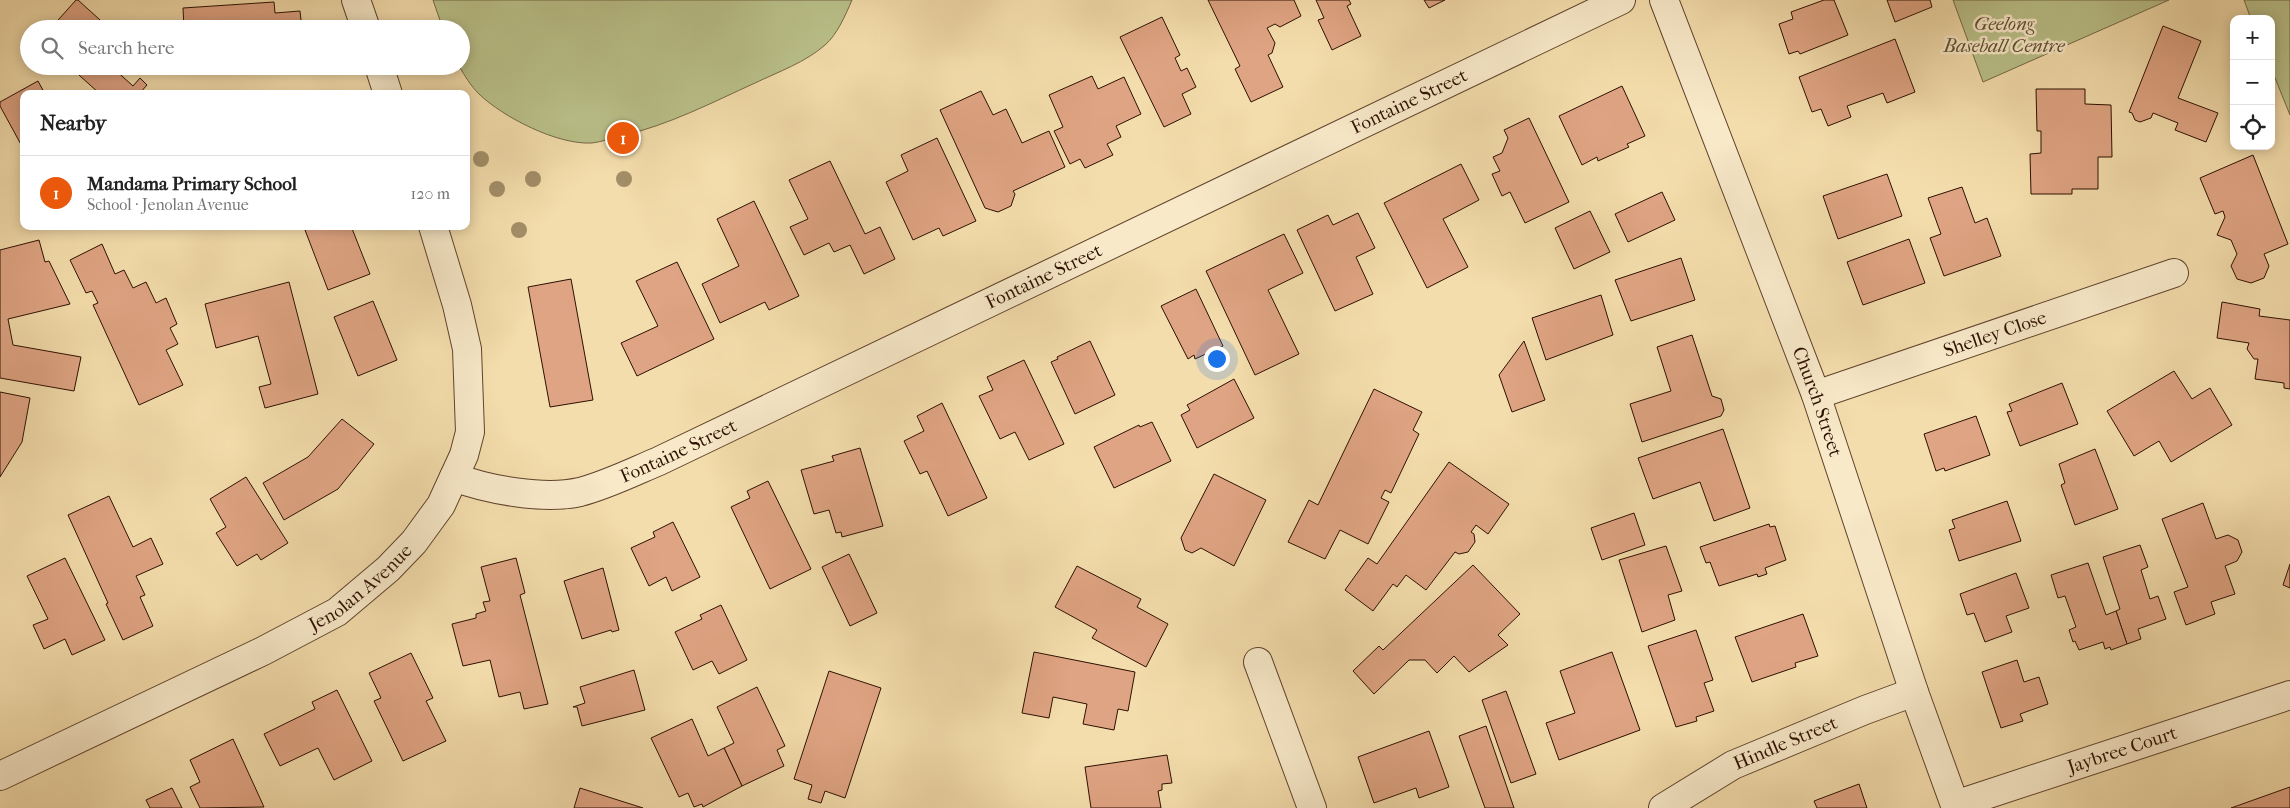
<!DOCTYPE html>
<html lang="en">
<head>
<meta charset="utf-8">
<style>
  :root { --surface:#fff; --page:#f2f2f2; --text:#222; --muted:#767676; --line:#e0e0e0; --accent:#ea580c }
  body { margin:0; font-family:"IM FELL French Canon",serif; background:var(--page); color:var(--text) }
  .controls { position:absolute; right:15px; top:15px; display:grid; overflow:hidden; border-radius:10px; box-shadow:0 2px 12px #0003 }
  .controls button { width:45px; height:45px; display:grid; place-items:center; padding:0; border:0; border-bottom:1px solid var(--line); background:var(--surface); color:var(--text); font:25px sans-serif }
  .you { position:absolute; left:1216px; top:358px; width:18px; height:18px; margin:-12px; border:4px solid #fff; border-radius:50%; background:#1a73e8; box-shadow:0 0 0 8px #1a73e833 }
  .badge { display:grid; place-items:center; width:32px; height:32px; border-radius:50%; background:var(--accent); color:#fff; font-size:16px; font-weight:700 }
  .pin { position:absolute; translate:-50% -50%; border:2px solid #fff; box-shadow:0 1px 5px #0006 }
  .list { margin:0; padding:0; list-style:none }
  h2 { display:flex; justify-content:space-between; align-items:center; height:65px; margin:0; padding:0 20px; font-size:21px }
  h2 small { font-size:16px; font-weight:400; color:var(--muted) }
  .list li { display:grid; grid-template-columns:32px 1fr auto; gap:15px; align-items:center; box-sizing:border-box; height:75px; padding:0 20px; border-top:1px solid var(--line) }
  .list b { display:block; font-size:19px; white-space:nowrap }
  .list p { margin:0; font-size:16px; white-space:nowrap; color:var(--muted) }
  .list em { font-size:16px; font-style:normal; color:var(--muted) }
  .icon { flex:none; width:28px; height:28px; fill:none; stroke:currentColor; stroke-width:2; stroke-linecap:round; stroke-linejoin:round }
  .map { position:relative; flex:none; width:2290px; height:808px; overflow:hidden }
  .search { position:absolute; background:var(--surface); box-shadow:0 2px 12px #0003; left:20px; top:20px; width:450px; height:55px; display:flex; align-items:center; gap:12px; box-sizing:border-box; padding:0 18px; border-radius:28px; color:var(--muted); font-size:19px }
  .panel { position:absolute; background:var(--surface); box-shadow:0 2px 12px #0003; left:20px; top:90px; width:450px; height:140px; border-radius:10px }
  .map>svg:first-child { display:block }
</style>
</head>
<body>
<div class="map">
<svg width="2290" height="808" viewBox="0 0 2290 808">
  <rect width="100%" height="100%" fill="#f4ddac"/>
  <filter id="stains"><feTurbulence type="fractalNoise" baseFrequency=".004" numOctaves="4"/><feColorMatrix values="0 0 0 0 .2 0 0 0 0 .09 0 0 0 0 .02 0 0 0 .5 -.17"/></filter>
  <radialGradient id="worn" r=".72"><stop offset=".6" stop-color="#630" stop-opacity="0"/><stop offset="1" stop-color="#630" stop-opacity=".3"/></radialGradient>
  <g fill="#bac18a" stroke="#746846">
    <path d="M 433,0 L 852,0 C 846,14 837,35 825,45 C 806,62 778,72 755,83 C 711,103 669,125 621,136 C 612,138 601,142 592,143 C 557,145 503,117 479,94 C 470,85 465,76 459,66 L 461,66 L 461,29 L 443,29 Z"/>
    <path d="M 1953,0 L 2169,0 L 1983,82 Z"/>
    <path d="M 2244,0 L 2290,0 L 2290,115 L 2271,68 L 2271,19 L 2251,19 Z"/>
  </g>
  <g fill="#dfa483" stroke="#2d1001">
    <path d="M 76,0 L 78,0 L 110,29 L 50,29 Z"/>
    <path d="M 1208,0 L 1294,0 L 1301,16 L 1280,27 L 1275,24 L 1267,28 L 1275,43 L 1272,53 L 1268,55 L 1283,87 L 1251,102 L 1235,69 L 1240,66 Z"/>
    <path d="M 1316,0 L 1349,0 L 1351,4 L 1347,6 L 1361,36 L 1332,50 L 1318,20 L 1324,18 Z"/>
    <path d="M 1424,0 L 1445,0 L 1429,8 Z"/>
    <path d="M 1824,0 L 1834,0 L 1848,35 L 1800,54 L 1798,51 L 1789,54 L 1779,24 L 1793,19 L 1791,12 Z"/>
    <path d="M 1887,0 L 1930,0 L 1932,7 L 1895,22 Z"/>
    <path d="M 274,2 L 275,13 L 300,11 L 302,29 L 184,29 L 183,8 Z"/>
    <path d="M 1162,17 L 1180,55 L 1175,58 L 1181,71 L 1187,68 L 1196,87 L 1182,94 L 1191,114 L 1164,127 L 1120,37 Z"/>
    <path d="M 2163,26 L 2201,41 L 2178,98 L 2218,113 L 2206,142 L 2175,130 L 2178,123 L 2153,113 L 2151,118 L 2140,122 L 2135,120 L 2132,113 L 2129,112 Z"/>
    <path d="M 1895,39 L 1915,92 L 1887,103 L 1883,93 L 1847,106 L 1851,117 L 1828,126 L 1821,109 L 1812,112 L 1799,77 Z"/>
    <path d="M 69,66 L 114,66 L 113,68 L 133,86 L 140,78 L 147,85 L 139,94 L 100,94 Z"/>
    <path d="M 1092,76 L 1098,89 L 1124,77 L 1141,114 L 1116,126 L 1121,137 L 1107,144 L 1113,155 L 1085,168 L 1080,159 L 1070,164 L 1054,131 L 1063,127 L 1049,95 Z"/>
    <path d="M 38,81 L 45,94 L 24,94 L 24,150 L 0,106 L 0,102 Z"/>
    <path d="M 1622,86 L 1645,136 L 1627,144 L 1629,147 L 1598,161 L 1597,157 L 1582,165 L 1559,116 Z"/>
    <path d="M 2036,89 L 2085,89 L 2085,104 L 2111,105 L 2112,157 L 2098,157 L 2098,189 L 2072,189 L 2072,194 L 2031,194 L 2030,154 L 2041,153 L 2041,131 L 2037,131 Z"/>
    <path d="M 981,91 L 993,115 L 1006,109 L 1022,143 L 1049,131 L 1065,167 L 1013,191 L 1015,194 L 1011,206 L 998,212 L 985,208 L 940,110 Z"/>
    <path d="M 1529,118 L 1569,202 L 1525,223 L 1510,192 L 1502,196 L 1492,174 L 1500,171 L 1493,157 L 1502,153 L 1508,138 L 1504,130 Z"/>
    <path d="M 937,138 L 976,221 L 943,236 L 939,228 L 913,240 L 886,182 L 908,171 L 901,155 Z"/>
    <path d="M 2253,155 L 2288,244 L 2264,254 L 2269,266 L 2264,278 L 2251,283 L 2237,279 L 2231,266 L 2237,254 L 2231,240 L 2217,235 L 2225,217 L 2223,211 L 2215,214 L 2200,178 Z"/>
    <path d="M 830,161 L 865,234 L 880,227 L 895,259 L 864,274 L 850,245 L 834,252 L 829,243 L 804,255 L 790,227 L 808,219 L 789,180 Z"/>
    <path d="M 1461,164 L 1479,200 L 1443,219 L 1468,267 L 1427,288 L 1384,203 Z"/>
    <path d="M 1887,174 L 1902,216 L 1838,239 L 1823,196 Z"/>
    <path d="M 1962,187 L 1975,223 L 1987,218 L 2001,256 L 1944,276 L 1930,238 L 1941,234 L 1928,198 Z"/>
    <path d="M 1662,192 L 1675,220 L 1628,242 L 1615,214 Z"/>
    <path d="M 754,201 L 799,296 L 769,310 L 765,302 L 720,323 L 702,284 L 739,266 L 717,219 Z"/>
    <path d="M 1590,211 L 1610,252 L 1574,269 L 1555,228 Z"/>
    <path d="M 1358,213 L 1375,248 L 1356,257 L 1373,294 L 1335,311 L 1297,230 L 1328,215 L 1333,225 Z"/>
    <path d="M 314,226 L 351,226 L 370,274 L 328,290 L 305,230 Z"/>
    <path d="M 1284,234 L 1303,273 L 1268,290 L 1299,354 L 1255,375 L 1206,271 Z"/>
    <path d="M 1909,239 L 1925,283 L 1863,305 L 1847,262 Z"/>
    <path d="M 39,240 L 45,262 L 49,261 L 70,304 L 8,319 L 13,345 L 81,357 L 74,391 L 0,378 L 0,250 Z"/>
    <path d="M 102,244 L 115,274 L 124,270 L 133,288 L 146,282 L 156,303 L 166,298 L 177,324 L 170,328 L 178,344 L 166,350 L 183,385 L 139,405 L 93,305 L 98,303 L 92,291 L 86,293 L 70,260 Z"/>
    <path d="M 1681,258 L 1695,300 L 1631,321 L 1615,280 Z"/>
    <path d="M 677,262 L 714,339 L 637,376 L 621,343 L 658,326 L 636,281 Z"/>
    <path d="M 571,279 L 593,400 L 550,407 L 528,287 Z"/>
    <path d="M 289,282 L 318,394 L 265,408 L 259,387 L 271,384 L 258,336 L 216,348 L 205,304 Z"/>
    <path d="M 1196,289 L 1223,346 L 1195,359 L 1194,355 L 1188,359 L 1161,306 Z"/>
    <path d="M 1601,295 L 1613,335 L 1546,360 L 1532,318 Z"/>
    <path d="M 373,301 L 397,360 L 358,376 L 334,317 Z"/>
    <path d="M 2222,302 L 2260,309 L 2259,316 L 2290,320 L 2290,389 L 2284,388 L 2284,383 L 2255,379 L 2258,359 L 2254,359 L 2247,349 L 2249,343 L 2217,338 Z"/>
    <path d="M 1692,335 L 1712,396 L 1721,399 L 1724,410 L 1721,416 L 1642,442 L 1630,404 L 1671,391 L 1657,347 Z"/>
    <path d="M 1090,341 L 1115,395 L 1075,414 L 1051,362 L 1058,359 L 1057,357 Z"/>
    <path d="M 1524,341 L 1545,400 L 1512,412 L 1499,375 Z"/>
    <path d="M 1024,360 L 1064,444 L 1029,460 L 1015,432 L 1000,439 L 979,396 L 993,390 L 987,377 Z"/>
    <path d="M 2174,371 L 2192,399 L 2210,388 L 2232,425 L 2171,462 L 2159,441 L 2134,456 L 2107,411 Z"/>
    <path d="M 1234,379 L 1254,418 L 1197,448 L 1181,415 L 1190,410 L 1187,405 Z"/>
    <path d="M 2062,383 L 2078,424 L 2020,446 L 2007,412 L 2012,411 L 2009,404 Z"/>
    <path d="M 1374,389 L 1422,412 L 1413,430 L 1419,434 L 1391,493 L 1385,490 L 1381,498 L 1389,502 L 1368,544 L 1340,530 L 1325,559 L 1288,542 L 1309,500 L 1318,505 Z"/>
    <path d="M 0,392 L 30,398 L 22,442 L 0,477 Z"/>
    <path d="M 942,403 L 987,498 L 948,516 L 927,471 L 920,474 L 904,441 L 924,431 L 917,416 Z"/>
    <path d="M 1976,416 L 1990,455 L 1945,471 L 1944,468 L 1936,471 L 1924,434 Z"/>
    <path d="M 342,419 L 374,444 L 338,489 L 284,520 L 263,483 L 308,457 Z"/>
    <path d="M 1152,422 L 1171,461 L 1114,488 L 1094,447 L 1139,425 L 1140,427 Z"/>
    <path d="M 1723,429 L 1750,508 L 1714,521 L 1700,482 L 1653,499 L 1638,458 Z"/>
    <path d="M 860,448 L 883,526 L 842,537 L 841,532 L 836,533 L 829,510 L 814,514 L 801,470 L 834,461 L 832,456 Z"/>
    <path d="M 2095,449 L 2118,509 L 2075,525 L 2061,485 L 2065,483 L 2059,464 Z"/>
    <path d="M 1449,462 L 1509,504 L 1488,534 L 1476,525 L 1471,532 L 1474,534 L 1475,542 L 1468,552 L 1459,554 L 1455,552 L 1426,590 L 1406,575 L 1397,587 L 1393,584 L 1373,611 L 1345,590 L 1368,558 L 1377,564 Z"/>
    <path d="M 1214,474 L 1266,500 L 1234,566 L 1201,548 L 1192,553 L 1185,550 L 1181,538 Z"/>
    <path d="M 246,477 L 288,543 L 261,560 L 257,554 L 237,566 L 216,533 L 226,527 L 210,499 Z"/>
    <path d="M 768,481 L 811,569 L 770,589 L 731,507 L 750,498 L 747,491 Z"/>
    <path d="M 109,496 L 133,547 L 151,538 L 163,564 L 136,576 L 145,595 L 140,597 L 153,626 L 123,640 L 106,604 L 108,603 L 68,515 Z"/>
    <path d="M 2007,501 L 2021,541 L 1959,561 L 1949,530 L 1955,528 L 1952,520 Z"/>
    <path d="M 2203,503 L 2216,539 L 2228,535 L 2238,540 L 2242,552 L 2237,561 L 2225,566 L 2235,594 L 2211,602 L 2215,614 L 2186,625 L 2174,592 L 2188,587 L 2162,519 Z"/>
    <path d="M 1634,513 L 1645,545 L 1602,560 L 1591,528 Z"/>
    <path d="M 673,522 L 700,577 L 672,591 L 666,577 L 649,586 L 631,548 L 655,537 L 653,532 Z"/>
    <path d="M 1769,524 L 1770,527 L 1775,526 L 1786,560 L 1765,568 L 1767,574 L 1758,577 L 1757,574 L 1719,586 L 1710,562 L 1706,563 L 1700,547 Z"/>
    <path d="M 2140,545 L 2148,567 L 2141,570 L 2150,599 L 2158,596 L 2166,619 L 2138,629 L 2141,639 L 2127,644 L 2116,611 L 2120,609 L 2103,557 Z"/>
    <path d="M 1666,546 L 1682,591 L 1668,595 L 1675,620 L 1642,632 L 1619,560 Z"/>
    <path d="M 849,554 L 877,613 L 850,626 L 822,567 Z"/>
    <path d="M 65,558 L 105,640 L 72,655 L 65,639 L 44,649 L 33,625 L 48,619 L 27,576 Z"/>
    <path d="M 516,558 L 525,593 L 520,595 L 548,704 L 524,709 L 520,692 L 499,697 L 490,660 L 463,666 L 452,624 L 476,618 L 476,614 L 486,611 L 483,602 L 490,601 L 481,567 Z"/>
    <path d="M 2088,563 L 2106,615 L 2116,611 L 2127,644 L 2111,650 L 2110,647 L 2105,649 L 2103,642 L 2079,650 L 2075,641 L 2073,642 L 2069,630 L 2076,627 L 2065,596 L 2058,598 L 2051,575 Z"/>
    <path d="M 2290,564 L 2290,588 L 2283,585 Z"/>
    <path d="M 1473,565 L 1520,614 L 1498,635 L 1508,645 L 1469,672 L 1454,656 L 1437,673 L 1425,660 L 1409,660 L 1374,694 L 1353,671 L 1379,646 L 1383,650 Z"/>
    <path d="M 1077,566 L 1141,599 L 1137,607 L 1168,624 L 1146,667 L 1092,638 L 1097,630 L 1055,607 Z"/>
    <path d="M 603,568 L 619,630 L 612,632 L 611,630 L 582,639 L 564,581 Z"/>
    <path d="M 2016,573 L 2029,608 L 2006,616 L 2012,632 L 1985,642 L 1974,613 L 1967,615 L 1960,594 Z"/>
    <path d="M 721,605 L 747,660 L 719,674 L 712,661 L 693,670 L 675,632 L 702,619 L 700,615 Z"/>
    <path d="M 1803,614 L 1818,656 L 1795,663 L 1796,667 L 1752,682 L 1735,637 Z"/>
    <path d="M 1696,630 L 1713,680 L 1704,683 L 1714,711 L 1696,717 L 1697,721 L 1676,727 L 1648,646 Z"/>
    <path d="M 1034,652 L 1135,672 L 1128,711 L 1118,709 L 1114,730 L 1083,724 L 1087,704 L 1053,697 L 1049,718 L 1022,713 Z"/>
    <path d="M 1612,652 L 1640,730 L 1559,760 L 1546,723 L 1575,713 L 1560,671 Z"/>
    <path d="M 411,653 L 433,698 L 426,701 L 446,741 L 403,761 L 374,701 L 381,698 L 369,673 Z"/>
    <path d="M 2017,660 L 2024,682 L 2039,677 L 2048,704 L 2020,714 L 2023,721 L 2001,728 L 1982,672 Z"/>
    <path d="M 634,670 L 645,710 L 582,726 L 577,707 L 573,707 L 585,703 L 580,687 Z"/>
    <path d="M 829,671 L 881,688 L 845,798 L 825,791 L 821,803 L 808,799 L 812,785 L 794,779 Z"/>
    <path d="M 757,687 L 785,746 L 777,750 L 784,766 L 742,786 L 724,748 L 734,743 L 717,707 Z"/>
    <path d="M 337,690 L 372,761 L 334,780 L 318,748 L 280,766 L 264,734 L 315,709 L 312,702 Z"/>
    <path d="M 1506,691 L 1536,774 L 1511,783 L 1482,700 Z"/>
    <path d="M 692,719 L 708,756 L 724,748 L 742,786 L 703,807 L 702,804 L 694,807 L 688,793 L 679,797 L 651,738 Z"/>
    <path d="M 1486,726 L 1514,808 L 1485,808 L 1459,736 Z"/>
    <path d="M 1429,731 L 1449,787 L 1419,798 L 1416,788 L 1374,803 L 1358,757 Z"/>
    <path d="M 233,739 L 264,807 L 200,808 L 190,787 L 200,782 L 190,760 Z"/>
    <path d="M 1167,755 L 1172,783 L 1162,784 L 1162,790 L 1158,791 L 1161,808 L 1091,808 L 1085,767 Z"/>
    <path d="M 1859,784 L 1867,808 L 1817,808 L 1814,801 Z"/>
    <path d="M 2290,787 L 2290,808 L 2231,808 Z"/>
    <path d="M 172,788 L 182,808 L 150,808 L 146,800 Z"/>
    <path d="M 580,788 L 643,808 L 574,808 Z"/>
  </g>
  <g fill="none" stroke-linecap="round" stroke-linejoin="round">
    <g stroke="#5f432c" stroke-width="30">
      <g id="minor">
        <path d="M 356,0 L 366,29"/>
        <path d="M 379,66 L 388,94"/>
        <path id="s1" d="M 1816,395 L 2174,273"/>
        <path id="s2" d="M 454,477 C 488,490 544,500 580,492 C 607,485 633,472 659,461 L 1621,0"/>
        <path d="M 1258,662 L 1312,808"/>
        <path id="s3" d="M 0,776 L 263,651 L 337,612 L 388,569 L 414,542 L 441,505 L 464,455 L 470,432 L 467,349 L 457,305 L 433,226"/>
        <path id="s4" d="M 1955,805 L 2290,695"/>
        <path id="s5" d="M 1663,808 L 1733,765 L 1865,710 L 1914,692"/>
      </g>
    </g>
    <g stroke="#5f432c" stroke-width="30">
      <g id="tertiary">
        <path id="s6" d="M 1664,0 L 1816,395 L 1914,692 L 1956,808"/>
      </g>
    </g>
    <use href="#minor" stroke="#f8e9c9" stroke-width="28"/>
    <use href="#tertiary" stroke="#f8e9c9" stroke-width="28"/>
  </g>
  <g fill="#a28e68">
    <circle cx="481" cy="159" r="8"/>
    <circle cx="533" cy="179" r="8"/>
    <circle cx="624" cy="179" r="8"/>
    <circle cx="497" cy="189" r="8"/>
    <circle cx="519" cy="230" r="8"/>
  </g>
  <g text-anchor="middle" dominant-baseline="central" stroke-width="5" stroke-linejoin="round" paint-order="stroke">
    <g font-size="19" font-style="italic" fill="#5e4e31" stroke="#f8e9c9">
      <text x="2004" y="24">Geelong<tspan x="2004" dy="22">Baseball Centre</tspan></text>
    </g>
    <g font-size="19" fill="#2d1001" stroke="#f8e9c9">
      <text stroke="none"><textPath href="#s2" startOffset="1045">Fontaine Street</textPath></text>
      <text stroke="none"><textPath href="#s2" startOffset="640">Fontaine Street</textPath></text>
      <text stroke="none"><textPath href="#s1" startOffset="189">Shelley Close</textPath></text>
      <text stroke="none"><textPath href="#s6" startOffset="430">Church Street</textPath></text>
      <text stroke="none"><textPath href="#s2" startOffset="235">Fontaine Street</textPath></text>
      <text stroke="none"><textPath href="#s3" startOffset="408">Jenolan Avenue</textPath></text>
      <text stroke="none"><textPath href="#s5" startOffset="139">Hindle Street</textPath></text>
      <text stroke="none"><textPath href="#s4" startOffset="176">Jaybree Court</textPath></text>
    </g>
  </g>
  <rect width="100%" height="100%" filter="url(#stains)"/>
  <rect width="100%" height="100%" fill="url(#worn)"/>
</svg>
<div class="controls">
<button>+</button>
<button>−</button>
<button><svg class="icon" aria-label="locate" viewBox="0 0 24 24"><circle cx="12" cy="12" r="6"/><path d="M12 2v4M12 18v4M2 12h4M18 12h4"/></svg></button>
</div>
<div class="you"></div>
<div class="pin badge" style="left:623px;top:138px">1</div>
<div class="search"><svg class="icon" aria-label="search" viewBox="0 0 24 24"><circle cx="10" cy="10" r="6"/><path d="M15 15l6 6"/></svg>Search here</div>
<section class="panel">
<h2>Nearby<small></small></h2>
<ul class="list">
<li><span class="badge">1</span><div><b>Mandama Primary School</b><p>School · Jenolan Avenue</p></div><em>120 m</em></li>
</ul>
</section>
</div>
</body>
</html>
